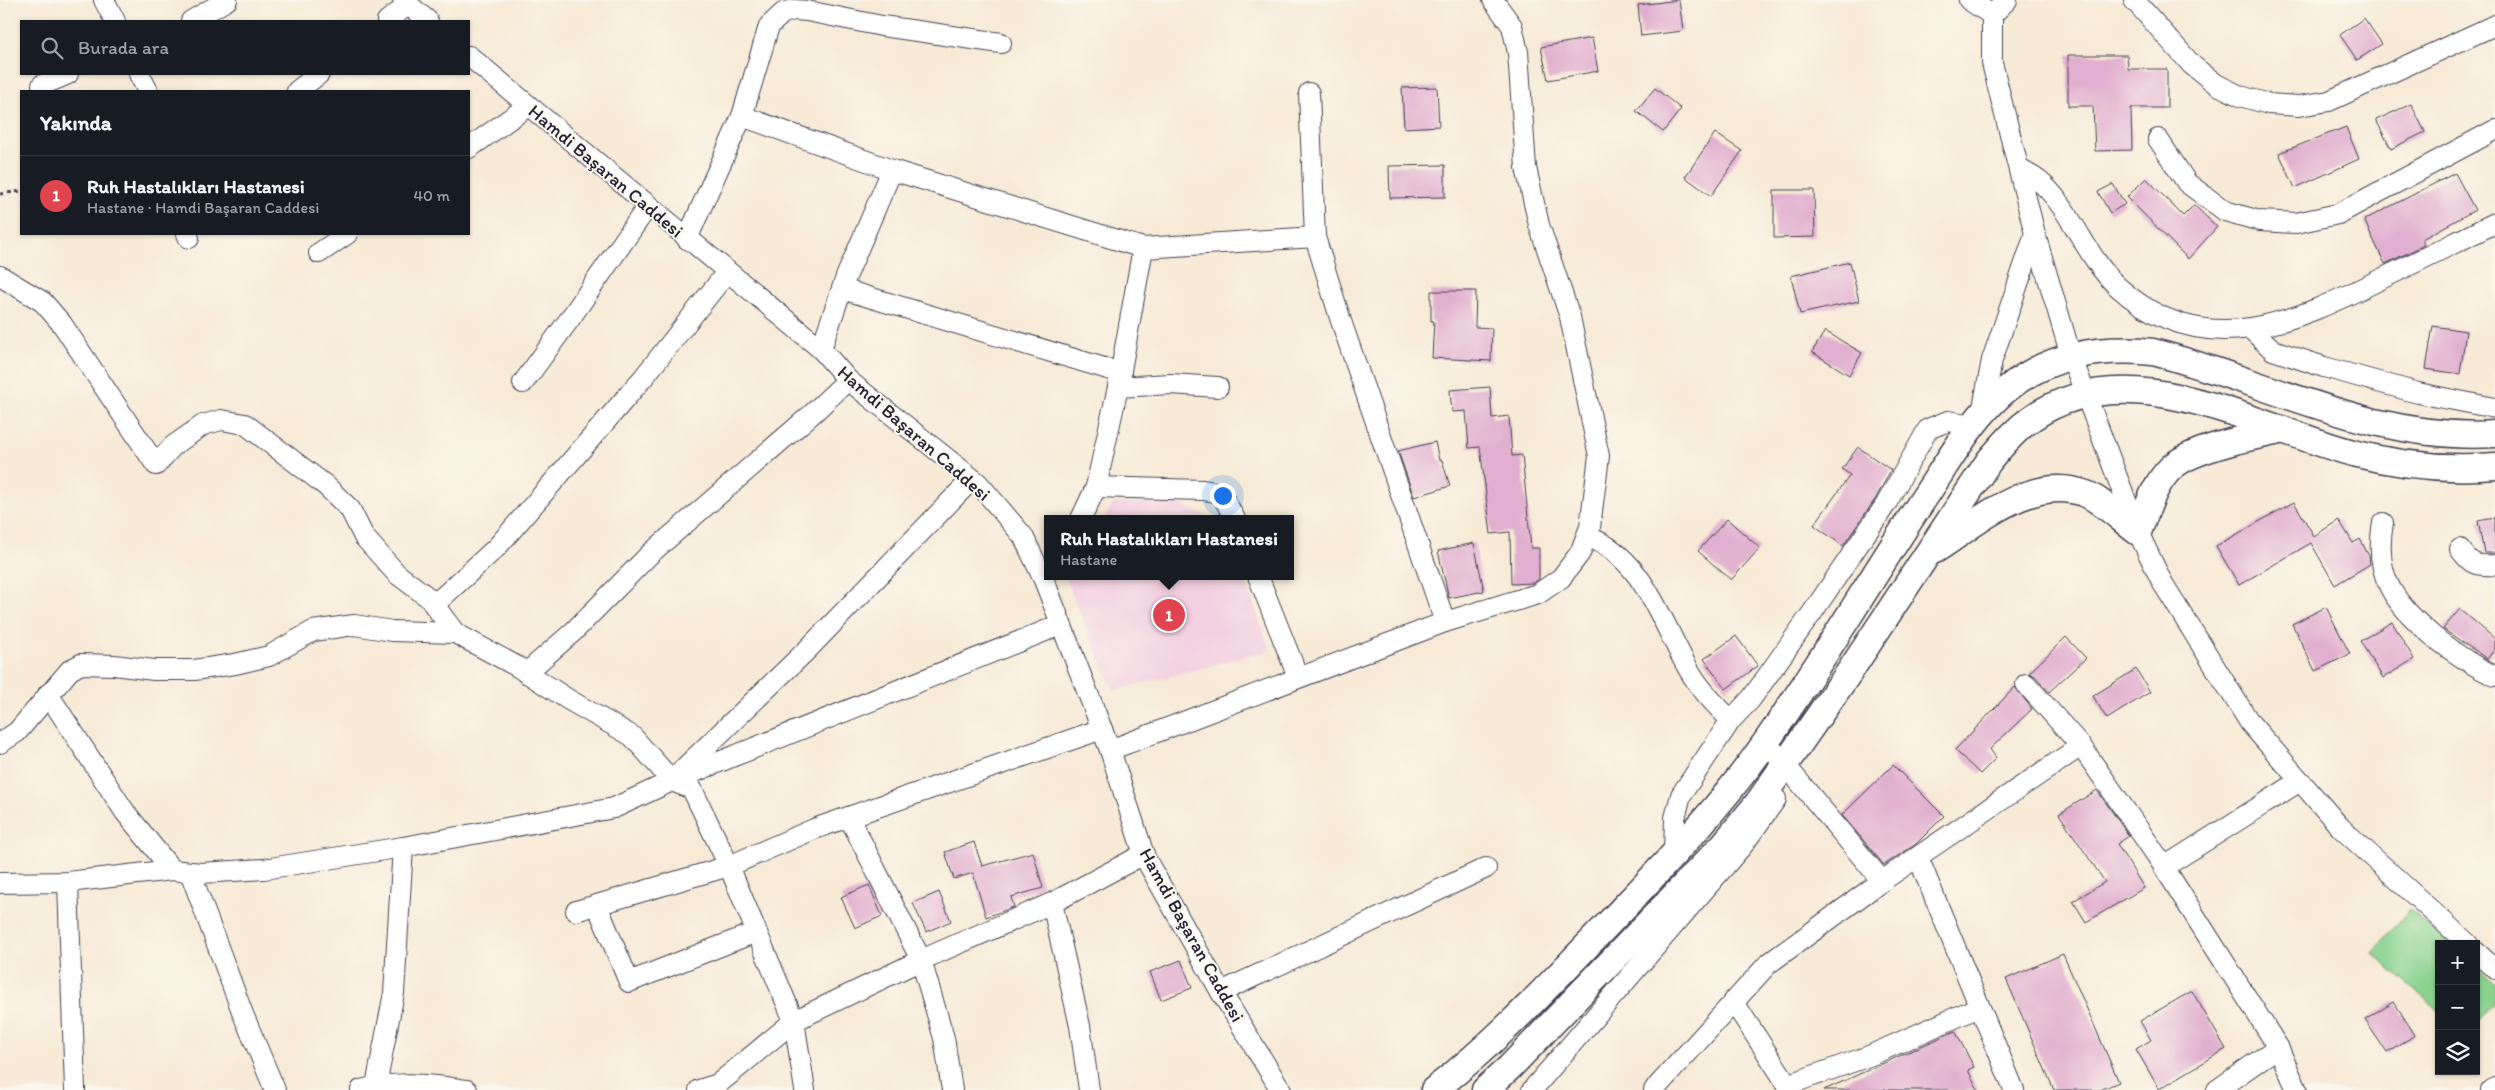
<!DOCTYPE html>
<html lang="tr">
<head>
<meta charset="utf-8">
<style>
  :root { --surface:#171b24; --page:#20242c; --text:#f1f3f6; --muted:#9ea1a6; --line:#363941; --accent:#0b8043 }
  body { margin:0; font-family:Itim,sans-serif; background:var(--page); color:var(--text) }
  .controls { position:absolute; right:15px; bottom:15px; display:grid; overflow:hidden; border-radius:0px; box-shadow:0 1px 4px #0004 }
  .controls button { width:45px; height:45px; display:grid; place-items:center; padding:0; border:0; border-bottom:1px solid var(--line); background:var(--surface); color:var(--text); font:25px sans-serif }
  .you { position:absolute; left:1222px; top:495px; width:18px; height:18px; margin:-12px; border:4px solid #fff; border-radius:50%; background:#1a73e8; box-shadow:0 0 0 8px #1a73e833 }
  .badge { display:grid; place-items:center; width:32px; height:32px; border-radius:50%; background:var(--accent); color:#fff; font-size:16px; font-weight:700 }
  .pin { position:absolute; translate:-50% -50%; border:2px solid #fff; box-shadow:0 1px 5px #0006 }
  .popup { position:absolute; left:1044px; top:515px; width:250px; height:65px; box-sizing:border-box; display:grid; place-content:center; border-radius:0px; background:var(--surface); filter:drop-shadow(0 1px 4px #0005); font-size:16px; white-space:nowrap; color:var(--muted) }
  .popup b { font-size:19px; color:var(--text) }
  .popup::after { content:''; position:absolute; left:50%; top:100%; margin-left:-10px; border:10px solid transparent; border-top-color:var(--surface) }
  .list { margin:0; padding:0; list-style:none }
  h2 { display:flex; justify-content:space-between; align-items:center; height:65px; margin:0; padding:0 20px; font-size:21px }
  h2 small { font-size:16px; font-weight:400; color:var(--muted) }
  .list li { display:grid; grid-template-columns:32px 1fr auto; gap:15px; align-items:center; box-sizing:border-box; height:80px; padding:0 20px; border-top:1px solid var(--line) }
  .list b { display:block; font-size:19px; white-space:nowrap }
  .list p { margin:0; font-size:16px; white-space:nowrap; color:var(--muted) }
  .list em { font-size:16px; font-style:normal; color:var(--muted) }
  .icon { flex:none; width:28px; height:28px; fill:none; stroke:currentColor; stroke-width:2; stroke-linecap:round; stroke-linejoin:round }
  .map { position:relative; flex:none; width:2495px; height:1090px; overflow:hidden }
  .search { position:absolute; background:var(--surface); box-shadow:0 1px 4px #0004; left:20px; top:20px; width:450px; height:55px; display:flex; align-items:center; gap:12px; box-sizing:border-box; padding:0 18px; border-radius:0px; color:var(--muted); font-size:19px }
  .panel { position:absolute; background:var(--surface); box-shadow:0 1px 4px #0004; left:20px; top:90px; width:450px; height:145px; border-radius:0px }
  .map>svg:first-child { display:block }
</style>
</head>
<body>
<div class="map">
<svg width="2495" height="1090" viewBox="0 0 2495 1090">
  <rect width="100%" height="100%" fill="#fbf7ec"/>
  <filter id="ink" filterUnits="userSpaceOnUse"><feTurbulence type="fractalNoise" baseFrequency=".02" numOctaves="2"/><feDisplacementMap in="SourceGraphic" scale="10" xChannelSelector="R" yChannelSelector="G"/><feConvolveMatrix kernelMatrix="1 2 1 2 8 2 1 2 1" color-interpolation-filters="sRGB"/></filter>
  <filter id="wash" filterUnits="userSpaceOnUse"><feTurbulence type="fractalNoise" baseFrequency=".0096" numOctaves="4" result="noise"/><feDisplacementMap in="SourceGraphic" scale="20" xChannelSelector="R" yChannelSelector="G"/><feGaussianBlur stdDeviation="1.12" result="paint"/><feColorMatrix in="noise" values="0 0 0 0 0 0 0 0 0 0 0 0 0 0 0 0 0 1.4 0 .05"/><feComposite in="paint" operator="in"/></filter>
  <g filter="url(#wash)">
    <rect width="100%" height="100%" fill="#f7ead6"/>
    <g fill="#f2cfe1">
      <path d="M 1174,502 L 1213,519 L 1104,519 L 1113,504 Z"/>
      <path d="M 1068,576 L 1243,576 L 1270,650 L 1114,691 L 1066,580 Z"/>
    </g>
    <g fill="#8ad38f" stroke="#567a65">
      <path d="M 2410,909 L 2450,944 L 2439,944 L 2439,1011 L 2372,953 Z"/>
      <path d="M 2476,967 L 2495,983 L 2495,1002 L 2476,1023 Z"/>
    </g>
    <g id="blocks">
      <g fill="#e1b0d0">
        <path d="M 1679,0 L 1683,31 L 1641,36 L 1638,5 Z"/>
        <path d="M 2364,18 L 2382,44 L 2357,60 L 2340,35 Z"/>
        <path d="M 1592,38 L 1598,71 L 1548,80 L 1541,47 Z"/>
        <path d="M 2068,55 L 2127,55 L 2128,69 L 2167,69 L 2167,108 L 2131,108 L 2132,150 L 2095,151 L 2093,106 L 2068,106 Z"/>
        <path d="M 1437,87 L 1439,126 L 1404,128 L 1402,88 Z"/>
        <path d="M 1655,88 L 1681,109 L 1663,132 L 1636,111 Z"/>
        <path d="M 2411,104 L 2425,132 L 2391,149 L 2376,120 Z"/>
        <path d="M 2346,127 L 2359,159 L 2295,188 L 2279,153 Z"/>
        <path d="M 1715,133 L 1742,151 L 1711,196 L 1685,177 Z"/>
        <path d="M 1445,165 L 1445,197 L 1390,198 L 1389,166 Z"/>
        <path d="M 2455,173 L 2475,210 L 2422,239 L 2424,245 L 2385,264 L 2364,220 Z"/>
        <path d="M 2146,178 L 2183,216 L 2194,205 L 2217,227 L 2188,259 L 2127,197 Z"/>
        <path d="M 2113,184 L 2125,204 L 2110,213 L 2098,192 Z"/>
        <path d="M 1774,190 L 1814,190 L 1815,237 L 1774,238 Z"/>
        <path d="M 1850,262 L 1859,301 L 1800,314 L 1791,276 Z"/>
        <path d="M 1431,291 L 1476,291 L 1475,327 L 1492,328 L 1491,361 L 1432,358 L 1434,321 L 1431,321 Z"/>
        <path d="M 2433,326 L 2466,331 L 2460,374 L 2426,369 Z"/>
        <path d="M 1825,331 L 1862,353 L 1849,375 L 1812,352 Z"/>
        <path d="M 1490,387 L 1492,418 L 1509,416 L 1512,456 L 1522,455 L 1531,548 L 1539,548 L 1539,579 L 1533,583 L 1511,584 L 1510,532 L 1491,534 L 1480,447 L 1469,448 L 1466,411 L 1452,412 L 1450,390 Z"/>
        <path d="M 1435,442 L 1439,460 L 1442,460 L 1450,486 L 1414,497 L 1398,451 Z"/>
        <path d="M 1858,447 L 1891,470 L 1876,498 L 1843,546 L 1814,525 L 1850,475 L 1842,469 Z"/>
        <path d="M 2294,502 L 2314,536 L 2339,520 L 2353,543 L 2360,539 L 2369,556 L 2370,564 L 2335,585 L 2311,543 L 2239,585 L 2216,546 Z"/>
        <path d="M 2495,518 L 2495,553 L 2484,553 L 2478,521 Z"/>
        <path d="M 1727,519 L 1760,548 L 1731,580 L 1698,551 Z"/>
        <path d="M 1474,543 L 1484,591 L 1449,598 L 1438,551 Z"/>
        <path d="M 2326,607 L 2350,654 L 2315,671 L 2292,624 Z"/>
        <path d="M 2460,609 L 2495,639 L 2495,649 L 2487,659 L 2443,629 Z"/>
        <path d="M 2392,622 L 2414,659 L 2383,678 L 2360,641 Z"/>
        <path d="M 1736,636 L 1758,666 L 1726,689 L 1704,659 Z"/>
        <path d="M 2066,637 L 2086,658 L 2049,692 L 2035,676 L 2029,673 Z"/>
        <path d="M 2136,669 L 2150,692 L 2107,719 L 2093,696 Z"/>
        <path d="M 2015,687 L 2032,709 L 1990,749 L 1996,758 L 1980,774 L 1955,750 Z"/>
        <path d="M 1893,765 L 1944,816 L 1916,844 L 1884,865 L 1842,815 Z"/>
        <path d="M 2097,790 L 2129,836 L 2117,844 L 2144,888 L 2086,922 L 2073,901 L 2105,882 L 2059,814 Z"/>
        <path d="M 974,842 L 982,866 L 1033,852 L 1043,888 L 1011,897 L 1014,907 L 986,917 L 973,873 L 954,879 L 945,852 Z"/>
        <path d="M 869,885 L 882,916 L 855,928 L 841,897 Z"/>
        <path d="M 939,892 L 951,921 L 926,932 L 913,903 Z"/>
        <path d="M 2063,954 L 2119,1082 L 2100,1090 L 2054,1090 L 2006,979 Z"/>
        <path d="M 1181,960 L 1192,988 L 1161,1000 L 1150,972 Z"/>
        <path d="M 2192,991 L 2226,1049 L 2159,1089 L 2136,1049 L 2151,1040 L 2140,1021 Z"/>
        <path d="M 2394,1002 L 2415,1035 L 2387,1053 L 2365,1020 Z"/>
        <path d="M 1955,1031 L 1974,1067 L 1968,1070 L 1978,1090 L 1824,1090 Z"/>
      </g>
    </g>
  </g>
  <g filter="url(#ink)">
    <use href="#blocks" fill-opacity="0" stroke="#424052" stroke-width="1"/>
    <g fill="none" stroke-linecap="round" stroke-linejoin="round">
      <g stroke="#424052" stroke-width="22">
        <g id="minor">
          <path d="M 104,0 L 115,21"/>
          <path d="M 403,0 L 428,21"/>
          <path d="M 1969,0 L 1992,15"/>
          <path d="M 2007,0 L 1992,15 L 1992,63 L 2035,234 L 2071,356 L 2138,532 L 2162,582 L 2250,723 L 2341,828 L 2468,944"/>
          <path d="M 2134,0 L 2192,65 L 2216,84 L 2240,96 L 2269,104 L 2299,106 L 2329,101 L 2495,25"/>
          <path d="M 191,21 L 227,0"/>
          <path d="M 387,21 L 408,5"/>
          <path d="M 469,56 L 821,349 L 848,380 L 978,483 L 1023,536 L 1044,580 L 1110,750 L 1145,858 L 1221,992 L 1281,1090"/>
          <path d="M 139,74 L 148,91"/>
          <path d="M 42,85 L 68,74"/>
          <path d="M 297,91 L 319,74"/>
          <path d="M 1309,93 L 1315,237 L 1341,321 L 1445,622"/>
          <path d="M 742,116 L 892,170"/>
          <path d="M 2158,139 L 2187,183 L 2225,211 L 2260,221 L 2296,223 L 2338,214 L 2495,130"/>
          <path d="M 469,148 L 528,106"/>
          <path d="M 2019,169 C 2026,173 2033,176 2039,181 C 2070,206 2085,256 2117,286 C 2203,365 2295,322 2383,278 C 2421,260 2458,241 2495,223"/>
          <path d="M 187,234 L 189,238"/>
          <path d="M 687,239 L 742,116 L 769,26 L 783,13 L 794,10 L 807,11 L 882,26 L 1001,43"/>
          <path d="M 1143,248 L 1315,237"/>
          <path d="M 319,253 L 347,234"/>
          <path d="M 0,276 L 43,302 L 62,324 L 156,465 L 173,446 L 203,425 L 221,420 L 245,424 L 325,485 L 350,509 L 364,537 L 397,574 L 429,598 L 455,633"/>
          <path d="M 842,289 L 1121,373"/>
          <path d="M 2251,329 L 2273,350 L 2324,367 L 2418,393 L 2495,408"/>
          <path d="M 821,349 L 846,277 L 892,170 L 1143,248 L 1118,387 L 1096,487 L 1081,519"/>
          <path d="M 523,383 L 569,320 L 648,206"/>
          <path d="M 1118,387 L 1170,384 L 1218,387"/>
          <path d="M 1982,413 L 1992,360 L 2035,234"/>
          <path d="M 1096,487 L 1203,490 L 1221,493 L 1235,519"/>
          <path d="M 2383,523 C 2373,577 2395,604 2434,637 C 2454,653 2472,666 2495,676"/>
          <path d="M 1588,537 C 1643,556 1662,624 1689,670 C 1700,689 1715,705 1731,720"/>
          <path d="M 2460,549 C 2471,565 2476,566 2495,565"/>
          <path d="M 1258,576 L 1298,677"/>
          <path d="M 434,605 L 497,547 L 643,378 L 727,272"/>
          <path d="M 526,673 L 573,632 L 651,553 L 812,414 L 848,380"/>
          <path d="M 2026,684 L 2081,746 L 2157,856 L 2278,1047 L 2297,1090"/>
          <path d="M 48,694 L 125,812 L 172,870"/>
          <path d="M 1766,742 L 1882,881"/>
          <path d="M 0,743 L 17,732 L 70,670 L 81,664 L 114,665 L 154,670 L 194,670 L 235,664 L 269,656 L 313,631 L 354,625 L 392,631 L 455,633 L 518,667 L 569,700 L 632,736 L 672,781 L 692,789 L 729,866 L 794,1021 L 805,1090"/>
          <path d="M 1110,750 L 1445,622 L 1538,594 L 1561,578 L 1580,553 L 1590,527 L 1599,456 L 1570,317 L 1539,225 L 1526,168 L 1518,52 L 1512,26 L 1493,0"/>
          <path d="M 678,774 L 808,649 L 972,479"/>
          <path d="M 849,817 L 921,960 L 944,1038 L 952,1090"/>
          <path d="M 1674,854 L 1675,818 L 1681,795 L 1731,720 L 1751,699 L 1812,613 L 1886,504 L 1928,429 L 1948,421 L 1974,425"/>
          <path d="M 1918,857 L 2014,1090"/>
          <path d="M 2164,867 L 2300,781"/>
          <path d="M 190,872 L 243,1014 L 275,1090"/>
          <path d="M 68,882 L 75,1090"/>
          <path d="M 0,883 L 68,882 L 172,870 L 201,873 L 264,869 L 403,847 L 614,808 L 672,781 L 1060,625"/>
          <path d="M 1052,903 L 1080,1026 L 1089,1090"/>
          <path d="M 597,905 L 629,982 L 756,932"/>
          <path d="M 576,911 L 729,866 L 814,829 L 1102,729"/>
          <path d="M 2476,952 L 2495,969"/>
          <path d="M 1221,992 L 1486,868"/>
          <path d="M 1733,1001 L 1791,1090"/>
          <path d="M 1787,1085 L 1869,1056 L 1979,1007"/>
          <path d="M 376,1086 L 394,993 L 403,847"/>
          <path d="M 361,1090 C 396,1081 432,1084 467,1090"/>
          <path d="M 699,1090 L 718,1084 L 794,1021 L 921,960 L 1052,903 L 1144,854"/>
          <path d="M 1532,1090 L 1743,845 L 1776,799"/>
          <path d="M 1654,1090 L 1768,964 L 1882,881 L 2081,746"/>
          <path d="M 2217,1090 L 2278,1047"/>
          <path d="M 2491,1090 L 2495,1088"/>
        </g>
      </g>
      <g stroke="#424052" stroke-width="29">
        <g id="major">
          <path d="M 1935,550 C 1979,522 2031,473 2086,494 C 2100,499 2125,523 2138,532 C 2147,510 2154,484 2171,468 C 2191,448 2256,436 2284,430"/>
          <path d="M 1434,1090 C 1498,1041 1552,982 1608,924 C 1663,866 1720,808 1766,742 C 1822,662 1872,577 1926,495 C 1950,459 1973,417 2007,389 C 2050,354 2100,347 2153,352 C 2267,381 2374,442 2495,434"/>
          <path d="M 1485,1090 L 1510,1067 L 1724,844 L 1758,803 L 1848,674 L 1989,461 C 2002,445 2015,430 2032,418 C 2129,350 2254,427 2353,453 C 2399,465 2447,470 2495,466"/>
        </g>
      </g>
      <path stroke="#424052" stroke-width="3" stroke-dasharray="4 4" stroke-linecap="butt" d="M 0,194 L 21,191"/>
      <use href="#minor" stroke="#fff" stroke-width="20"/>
      <use href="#major" stroke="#fff" stroke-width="26"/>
    </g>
  </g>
  <g text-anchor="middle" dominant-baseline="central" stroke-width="4" stroke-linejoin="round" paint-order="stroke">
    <g font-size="19" fill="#22223b" stroke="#fbf7ec">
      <text transform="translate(606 171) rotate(40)">Hamdi Başaran Caddesi</text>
      <text transform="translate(914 433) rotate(41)">Hamdi Başaran Caddesi</text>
      <text transform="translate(1192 935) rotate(61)">Hamdi Başaran Caddesi</text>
    </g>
  </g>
</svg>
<div class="controls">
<button>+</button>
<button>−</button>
<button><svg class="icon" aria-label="layers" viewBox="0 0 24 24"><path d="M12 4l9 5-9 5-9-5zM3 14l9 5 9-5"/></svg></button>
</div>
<div class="you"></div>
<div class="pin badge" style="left:1169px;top:615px;background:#e0444e">1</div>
<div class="popup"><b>Ruh Hastalıkları Hastanesi</b>Hastane</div>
<div class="search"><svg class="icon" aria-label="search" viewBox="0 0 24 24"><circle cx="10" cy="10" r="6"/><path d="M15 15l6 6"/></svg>Burada ara</div>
<section class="panel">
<h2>Yakında<small></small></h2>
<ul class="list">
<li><span class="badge" style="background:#e0444e">1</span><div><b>Ruh Hastalıkları Hastanesi</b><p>Hastane · Hamdi Başaran Caddesi</p></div><em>40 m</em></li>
</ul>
</section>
</div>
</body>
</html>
